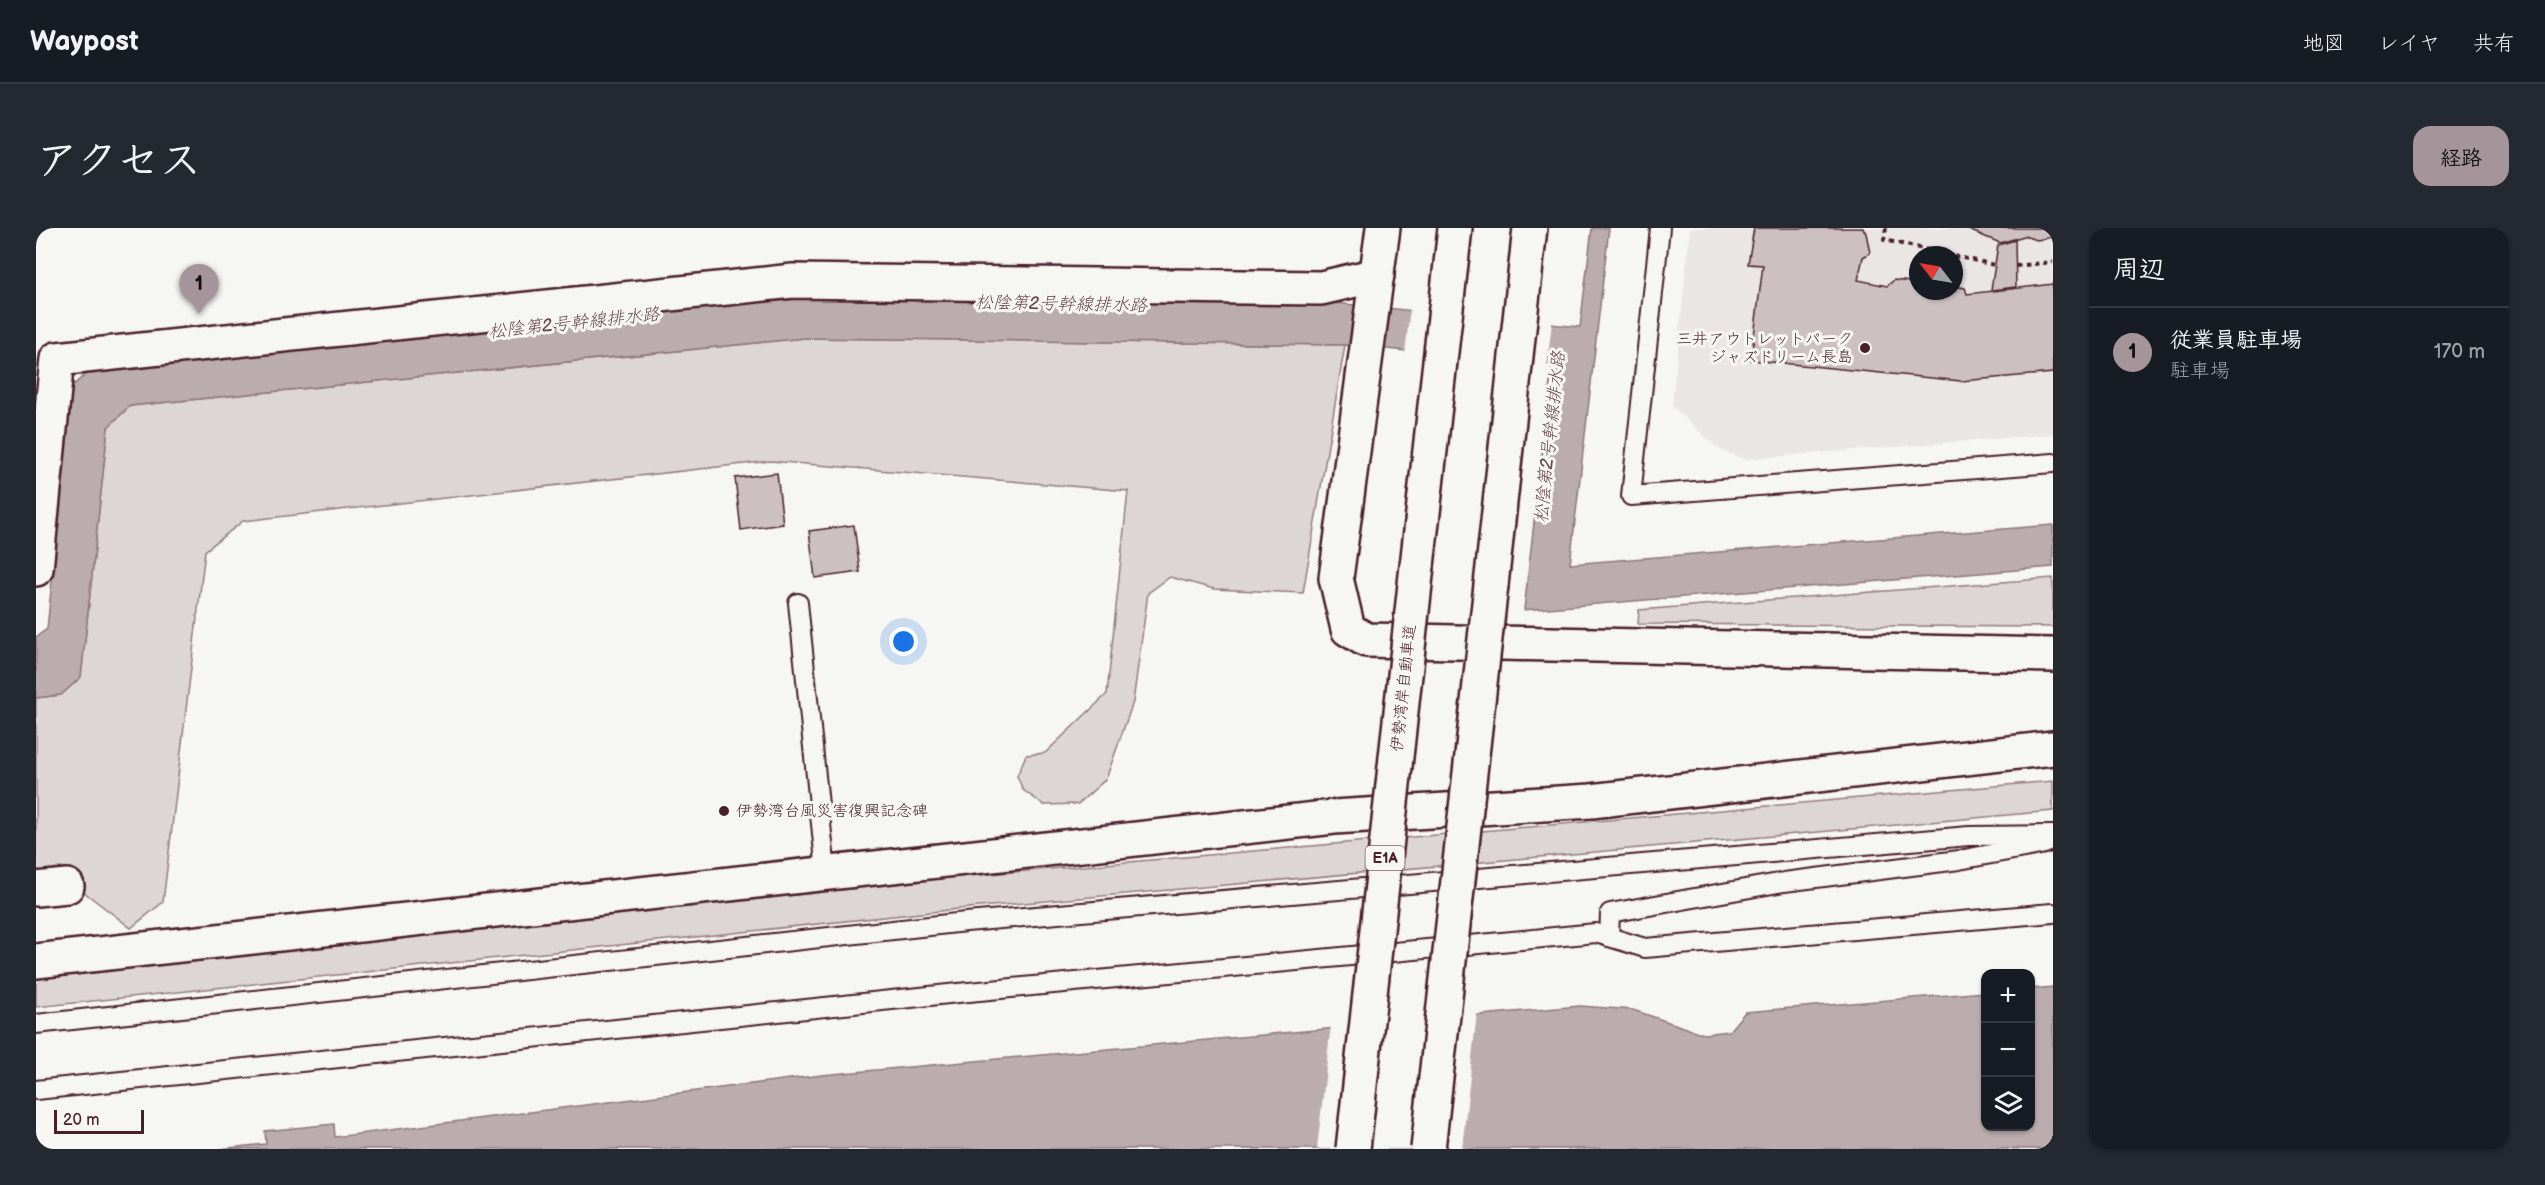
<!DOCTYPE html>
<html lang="ja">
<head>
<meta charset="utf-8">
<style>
  :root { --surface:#171b24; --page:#242831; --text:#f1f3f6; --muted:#9ea1a6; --line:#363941; --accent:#a6949b }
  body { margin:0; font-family:"Balsamiq Sans","Klee One",sans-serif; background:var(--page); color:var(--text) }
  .controls { position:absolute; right:18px; bottom:18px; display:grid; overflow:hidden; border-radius:12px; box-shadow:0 2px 4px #0004 }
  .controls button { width:54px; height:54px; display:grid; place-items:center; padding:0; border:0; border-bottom:2px solid var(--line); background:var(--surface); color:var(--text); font:30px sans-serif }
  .compass { position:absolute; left:1873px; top:18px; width:54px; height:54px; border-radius:50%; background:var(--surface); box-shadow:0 2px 4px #0004; rotate:301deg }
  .scale { position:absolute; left:18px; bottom:15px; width:90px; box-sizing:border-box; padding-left:6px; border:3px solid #4a1f2b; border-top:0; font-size:16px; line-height:21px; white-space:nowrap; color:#4a1f2b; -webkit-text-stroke:4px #f6f6f2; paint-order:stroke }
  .you { position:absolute; left:868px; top:414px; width:21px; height:21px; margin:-15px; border:4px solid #fff; border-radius:50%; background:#1a73e8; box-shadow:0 0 0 9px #1a73e833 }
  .badge { display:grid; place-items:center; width:39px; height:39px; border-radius:50%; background:var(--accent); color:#111; font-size:20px; font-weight:700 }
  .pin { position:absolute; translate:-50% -50px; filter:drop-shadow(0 2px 3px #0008) }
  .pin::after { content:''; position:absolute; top:32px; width:21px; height:18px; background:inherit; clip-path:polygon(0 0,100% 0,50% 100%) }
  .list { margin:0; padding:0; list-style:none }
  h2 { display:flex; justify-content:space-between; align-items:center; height:78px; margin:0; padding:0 24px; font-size:26px }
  h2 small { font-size:20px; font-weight:400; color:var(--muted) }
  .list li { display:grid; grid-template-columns:39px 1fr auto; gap:18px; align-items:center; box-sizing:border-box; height:90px; padding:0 24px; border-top:2px solid var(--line) }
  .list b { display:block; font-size:22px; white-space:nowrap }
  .list p { margin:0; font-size:20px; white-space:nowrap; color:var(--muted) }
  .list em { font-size:20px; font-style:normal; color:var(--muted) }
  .icon { flex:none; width:33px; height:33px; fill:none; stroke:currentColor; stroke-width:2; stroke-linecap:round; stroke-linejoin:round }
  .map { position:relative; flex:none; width:2017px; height:921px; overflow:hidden; border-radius:18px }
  header { display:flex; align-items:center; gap:36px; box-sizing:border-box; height:84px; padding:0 30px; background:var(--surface); border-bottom:2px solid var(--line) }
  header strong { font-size:28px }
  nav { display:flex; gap:33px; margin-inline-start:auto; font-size:21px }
  .intro { display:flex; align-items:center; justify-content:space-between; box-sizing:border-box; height:144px; padding:0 36px }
  h1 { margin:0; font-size:42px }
  .button { padding:15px 27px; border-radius:18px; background:var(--accent); color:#111; font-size:21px; font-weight:700 }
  main { display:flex; gap:36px; padding:0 36px }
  aside { flex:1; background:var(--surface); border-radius:18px; box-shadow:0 2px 4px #0004 }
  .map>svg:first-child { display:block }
</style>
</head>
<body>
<header>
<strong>Waypost</strong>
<nav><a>地図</a><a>レイヤ</a><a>共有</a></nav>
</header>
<div class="intro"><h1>アクセス</h1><a class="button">経路</a></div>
<main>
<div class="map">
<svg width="2017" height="921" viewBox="0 0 2017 921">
  <rect width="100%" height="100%" fill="#f6f6f2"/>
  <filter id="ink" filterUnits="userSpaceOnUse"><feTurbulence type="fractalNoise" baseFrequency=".0167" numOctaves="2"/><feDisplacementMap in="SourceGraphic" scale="12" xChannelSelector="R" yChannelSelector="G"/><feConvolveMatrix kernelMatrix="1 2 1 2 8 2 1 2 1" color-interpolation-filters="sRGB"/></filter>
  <g filter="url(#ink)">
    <path fill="#e9e6e3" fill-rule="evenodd" d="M 1654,0 L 2017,0 L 2017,206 L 1708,231 L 1684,222 L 1636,178 ZM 1882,27 L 1918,27 L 1918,63 L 1882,63 Z"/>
    <g fill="#ddd6d5" stroke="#947a80" stroke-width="1.5">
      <path d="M 769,110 L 1309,117 L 1267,365 L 1178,361 L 1134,349 L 1112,365 L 1097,474 L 1070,551 L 1042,576 L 1008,577 L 987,562 L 981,548 L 990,527 L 1009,525 L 1071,466 L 1092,263 L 734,233 L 207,293 L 169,323 L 127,674 L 95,700 L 48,664 L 37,650 L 0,654 L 0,470 L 25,467 L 45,449 L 72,199 L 94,178 Z"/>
      <path d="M 2017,350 L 2017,399 L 1602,396 L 1603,382 Z"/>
      <path d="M 2017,553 L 2017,583 L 932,680 L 0,779 L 0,751 L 932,648 Z"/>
    </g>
    <g fill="#bbadae" stroke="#8e747a" stroke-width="1.5">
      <path d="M 1556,0 L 1573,0 L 1534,336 L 2017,297 L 2017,339 L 1488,382 L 1516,137 L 1309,117 L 769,110 L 94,178 L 72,199 L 45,449 L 25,467 L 0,470 L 0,409 L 11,401 L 36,158 L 58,140 L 761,67 L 1277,73 L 1544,99 Z"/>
      <path d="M 2017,759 L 2017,921 L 183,921 L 230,916 L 229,903 L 298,896 L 299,909 L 786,847 L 1544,778 L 1597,782 L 1668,806 L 1693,803 L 1709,784 L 1949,764 L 1950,898 L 1994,898 L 1995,761 Z"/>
    </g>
    <g fill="#f6f6f2">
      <path d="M 1374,79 L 1516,93 L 1511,140 L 1369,126 Z"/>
      <path d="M 1441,784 L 1426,921 L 1281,921 L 1295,797 Z"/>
    </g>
    <g fill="#ccc1c0" stroke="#4a1f2b" stroke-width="1.5">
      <path d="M 1718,0 L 1827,0 L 1830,5 L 1834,25 L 1827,29 L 1822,52 L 1851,58 L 1858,52 L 1882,55 L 1882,63 L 1918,63 L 1918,58 L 1929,60 L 1931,66 L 2017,56 L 2017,145 L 1925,153 L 1715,132 L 1727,37 L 1712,36 Z"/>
      <path d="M 1928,0 L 2017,0 L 2017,9 L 2001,12 L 1988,8 L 1964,15 Z"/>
      <path d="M 1979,12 L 1980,59 L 1955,62 L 1962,17 Z"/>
      <path d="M 741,245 L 747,296 L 705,302 L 699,250 Z"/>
      <path d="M 818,297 L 824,344 L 779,350 L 773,303 Z"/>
    </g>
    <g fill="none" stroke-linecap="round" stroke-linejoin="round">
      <g stroke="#4a1f2b" stroke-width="22">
        <g id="lane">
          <path d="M 1624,0 L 1595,268 L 2017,235"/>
          <path d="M 762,375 L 790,644"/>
          <path d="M 1573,709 L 1574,685 L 1748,654 L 1923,632 L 2009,616"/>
          <path d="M 0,796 L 930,694 L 1933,608 L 2017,607"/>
          <path d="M 0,862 L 922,765 L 1560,705 L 1609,720 L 2017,685"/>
        </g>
      </g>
      <g stroke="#4a1f2b" stroke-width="38">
        <g id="street">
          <path d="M 0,341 L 21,131 L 757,53 L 1285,60 L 1341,47"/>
          <path d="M 0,661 L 31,658"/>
        </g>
      </g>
      <g stroke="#4a1f2b" stroke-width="38">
        <g id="secondary">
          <path d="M 1347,0 L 1300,350 L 1312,401 L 1330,412 L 2017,427"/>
          <path d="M 0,733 L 1298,589 L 1555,573 L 2017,520"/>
        </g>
      </g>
      <g stroke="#4a1f2b" stroke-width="38">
        <g id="highway">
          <path d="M 1381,338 L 1419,0"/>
          <path d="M 1455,357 L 1494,0"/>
        </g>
      </g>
      <g stroke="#4a1f2b" stroke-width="4" stroke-dasharray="4.5 4.5" stroke-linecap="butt">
        <path d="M 1850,0 L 1848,12 L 1914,27"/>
        <path d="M 1918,28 L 1959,37"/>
        <path d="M 1980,38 L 2017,34"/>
      </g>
      <use href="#lane" stroke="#f6f6f2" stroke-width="18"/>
      <use href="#street" stroke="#f6f6f2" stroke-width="33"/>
      <use href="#secondary" stroke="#f6f6f2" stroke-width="33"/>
      <use href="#highway" stroke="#f6f6f2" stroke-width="33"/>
      <g stroke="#4a1f2b" stroke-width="38" stroke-linecap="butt">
        <g id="highway-bridge">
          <path d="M 1317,921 L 1381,338"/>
          <path d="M 1392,921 L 1455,357"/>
        </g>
      </g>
      <use href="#highway-bridge" stroke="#f6f6f2" stroke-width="33"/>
    </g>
  </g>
  <g fill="#4a1f2b" stroke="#f6f6f2" stroke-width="2">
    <circle cx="1829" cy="120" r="6"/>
    <circle cx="688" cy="583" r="6"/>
  </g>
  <g text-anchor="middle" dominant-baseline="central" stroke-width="6" stroke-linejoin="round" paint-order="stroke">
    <rect fill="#f6f6f2" stroke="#7e6067" stroke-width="1.5" x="1329.5" y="618" width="39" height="24" rx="4.5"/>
    <g font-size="15" font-weight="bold" fill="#4a1f2b">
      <text x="1349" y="630">E1A</text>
    </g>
    <g font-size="16" fill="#4a1f2b" stroke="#f6f6f2" text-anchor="end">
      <text x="1817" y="111">三井アウトレットパーク<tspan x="1817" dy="18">ジャズドリーム長島</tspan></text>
      <text x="700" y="583" text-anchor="start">伊勢湾台風災害復興記念碑</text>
    </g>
    <g font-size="16" fill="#4a1f2b" stroke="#f6f6f2">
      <text transform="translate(1368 460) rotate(-84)">伊勢湾岸自動車道</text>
    </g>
    <g font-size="18" font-style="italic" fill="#6c4a52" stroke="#f6f6f2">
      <text transform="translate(1025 76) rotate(1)">松陰第2号幹線排水路</text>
      <text transform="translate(538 95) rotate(-6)">松陰第2号幹線排水路</text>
      <text transform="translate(1514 209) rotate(-84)">松陰第2号幹線排水路</text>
    </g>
  </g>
</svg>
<div class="controls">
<button>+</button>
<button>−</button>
<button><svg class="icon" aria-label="layers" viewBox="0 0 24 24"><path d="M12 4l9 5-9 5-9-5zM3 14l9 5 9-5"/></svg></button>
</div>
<svg class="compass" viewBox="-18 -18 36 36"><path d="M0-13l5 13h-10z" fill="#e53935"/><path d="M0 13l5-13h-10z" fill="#9ea1a6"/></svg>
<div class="scale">20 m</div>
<div class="you"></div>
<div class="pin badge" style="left:163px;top:86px">1</div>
</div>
<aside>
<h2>周辺<small></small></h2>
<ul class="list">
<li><span class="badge">1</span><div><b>従業員駐車場</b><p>駐車場</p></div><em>170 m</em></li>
</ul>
</aside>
</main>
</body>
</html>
